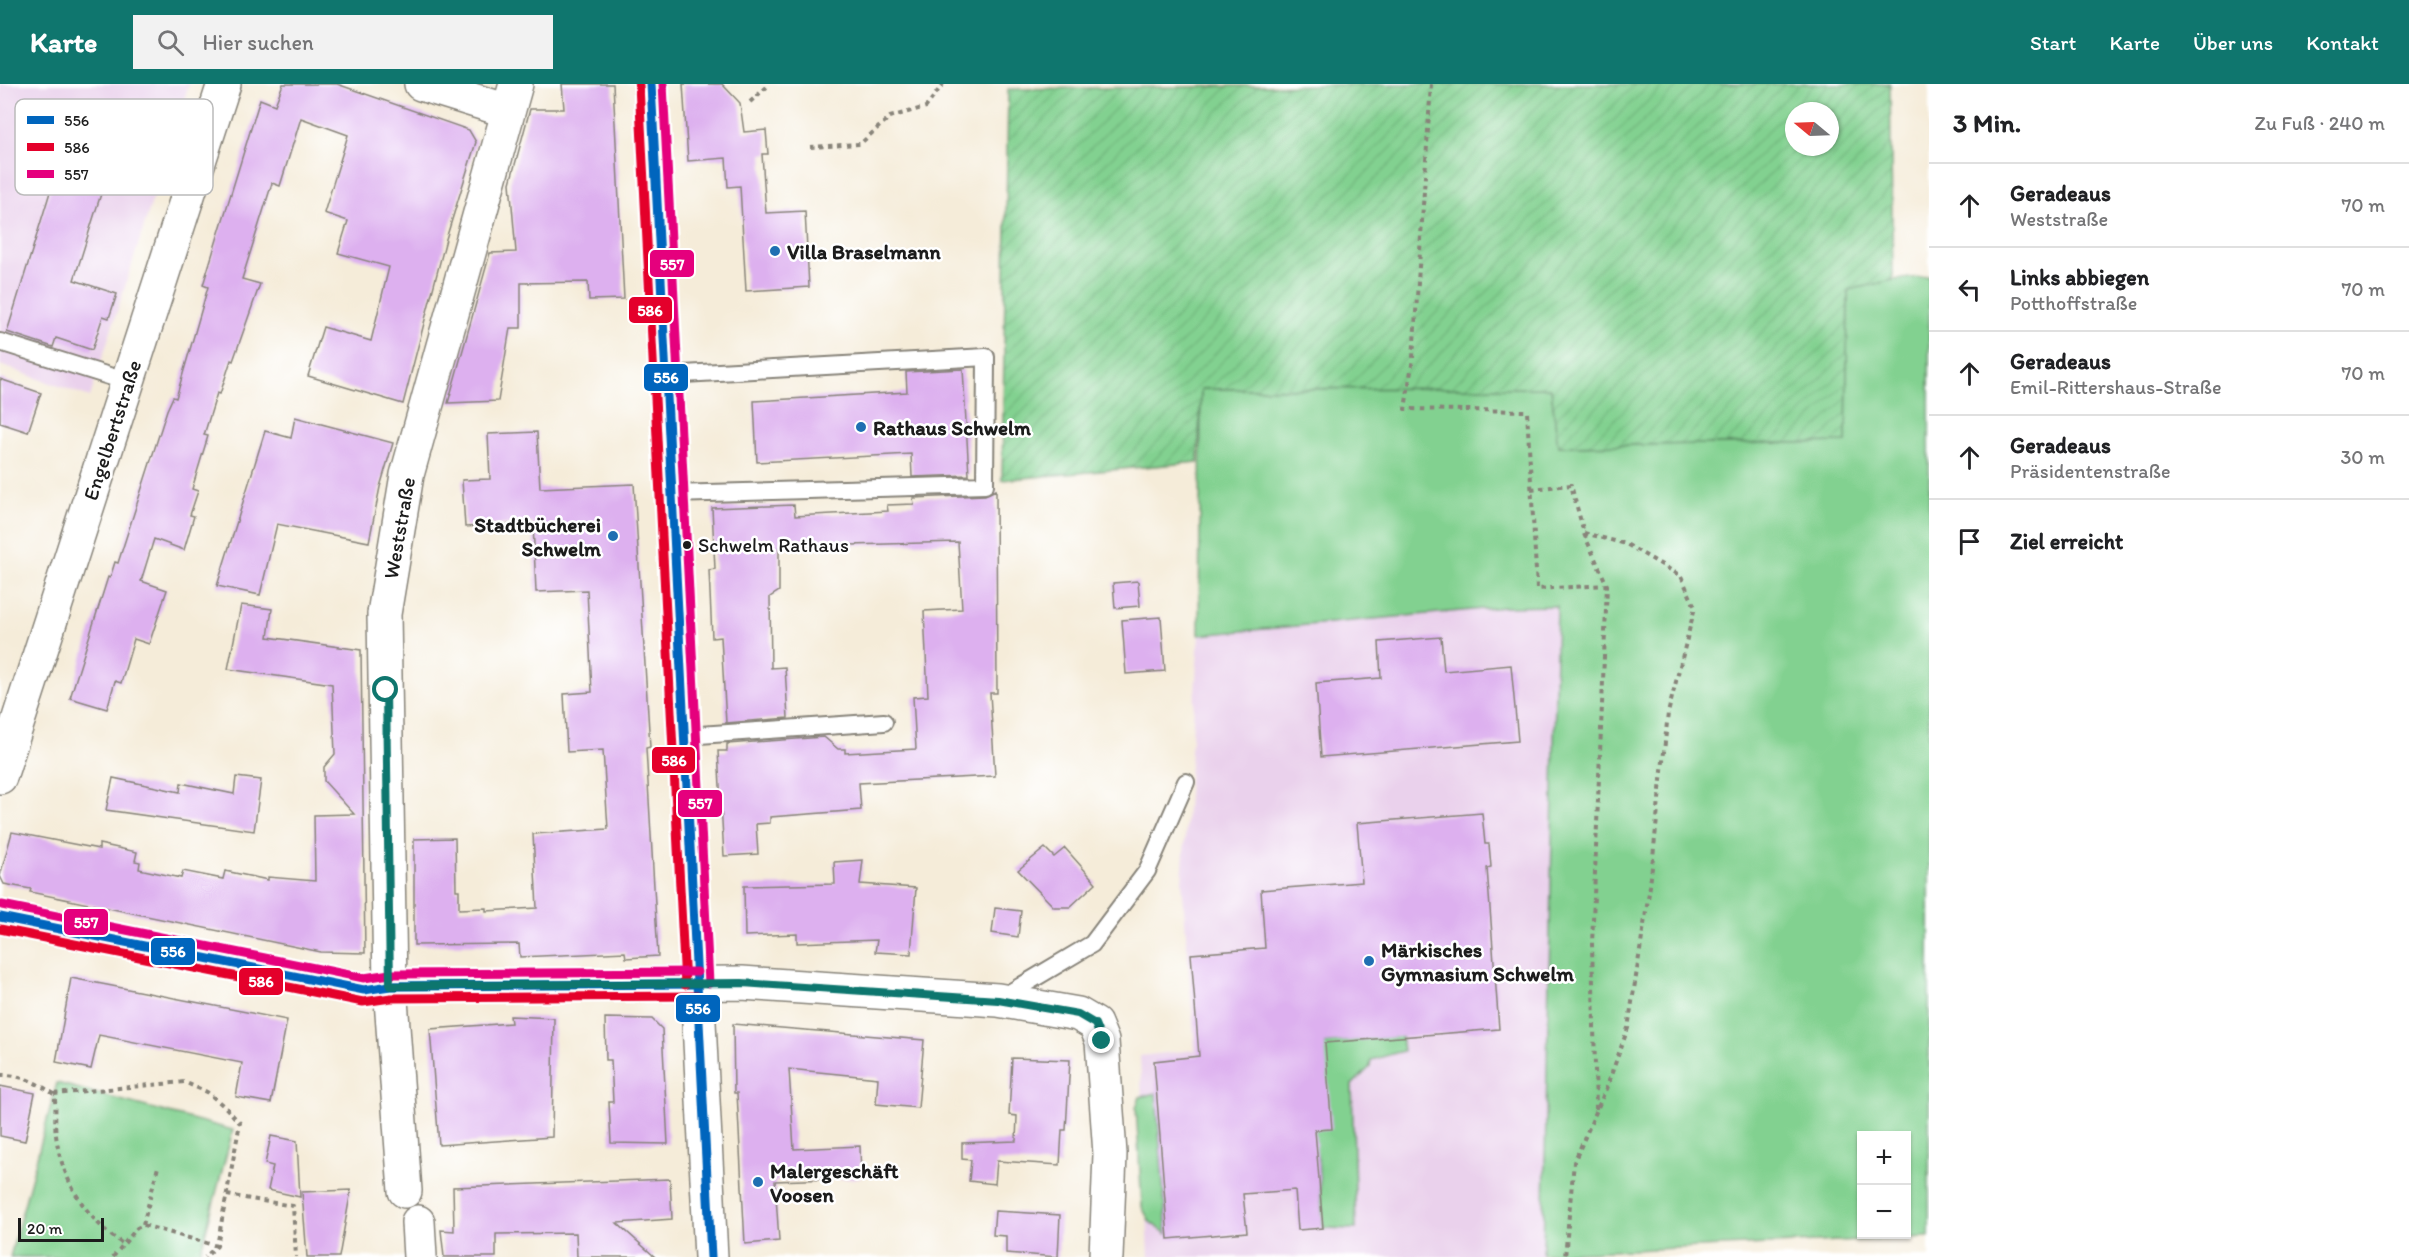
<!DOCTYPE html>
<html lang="de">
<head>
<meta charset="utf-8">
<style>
  :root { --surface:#fff; --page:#f2f2f2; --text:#202124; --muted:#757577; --line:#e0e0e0; --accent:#0f766e }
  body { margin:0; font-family:Itim,sans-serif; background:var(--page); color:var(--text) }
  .controls { position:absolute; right:18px; bottom:18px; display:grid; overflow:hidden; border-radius:0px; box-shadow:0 2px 4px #0004 }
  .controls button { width:54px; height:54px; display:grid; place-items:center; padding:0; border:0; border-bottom:2px solid var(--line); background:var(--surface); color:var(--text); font:30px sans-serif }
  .compass { position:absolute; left:1785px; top:18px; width:54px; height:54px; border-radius:50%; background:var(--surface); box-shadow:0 2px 4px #0004; rotate:289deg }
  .scale { position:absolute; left:18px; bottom:15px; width:86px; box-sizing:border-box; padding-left:6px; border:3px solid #1c1c1c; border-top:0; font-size:16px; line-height:21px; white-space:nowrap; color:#1c1c1c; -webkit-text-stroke:4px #fff; paint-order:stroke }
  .stop { position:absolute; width:18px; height:18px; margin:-14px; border:4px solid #0f766e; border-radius:50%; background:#fff }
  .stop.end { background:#0f766e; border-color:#fff; box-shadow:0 2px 6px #0008 }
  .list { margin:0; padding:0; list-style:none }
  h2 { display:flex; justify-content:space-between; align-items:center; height:78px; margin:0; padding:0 24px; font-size:26px }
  h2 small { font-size:20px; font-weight:400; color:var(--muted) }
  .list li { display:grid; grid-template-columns:39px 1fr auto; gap:18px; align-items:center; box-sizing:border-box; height:84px; padding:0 24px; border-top:2px solid var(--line) }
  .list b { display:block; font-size:22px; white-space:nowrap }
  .list p { margin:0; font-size:20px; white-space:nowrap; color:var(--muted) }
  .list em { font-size:20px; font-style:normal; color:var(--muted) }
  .icon { flex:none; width:33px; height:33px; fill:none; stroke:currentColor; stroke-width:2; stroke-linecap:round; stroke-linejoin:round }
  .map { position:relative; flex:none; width:1929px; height:1173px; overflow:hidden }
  header { display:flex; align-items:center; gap:36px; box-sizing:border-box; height:84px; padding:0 30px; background:var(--accent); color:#fff }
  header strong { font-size:28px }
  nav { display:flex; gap:33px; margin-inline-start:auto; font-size:21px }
  .search { width:420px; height:54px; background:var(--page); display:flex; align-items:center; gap:15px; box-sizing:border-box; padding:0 21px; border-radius:0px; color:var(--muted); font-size:22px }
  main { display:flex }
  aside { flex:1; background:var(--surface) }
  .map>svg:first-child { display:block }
</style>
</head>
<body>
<header>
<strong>Karte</strong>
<div class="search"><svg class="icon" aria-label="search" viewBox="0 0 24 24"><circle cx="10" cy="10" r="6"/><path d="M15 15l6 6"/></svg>Hier suchen</div>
<nav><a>Start</a><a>Karte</a><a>Über uns</a><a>Kontakt</a></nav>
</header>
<main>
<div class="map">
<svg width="1929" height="1173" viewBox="0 0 1929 1173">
  <defs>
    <pattern id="garden-furrows" width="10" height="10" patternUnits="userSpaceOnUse" patternTransform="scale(1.5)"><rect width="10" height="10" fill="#82d190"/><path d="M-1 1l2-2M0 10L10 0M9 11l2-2" fill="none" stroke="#70b37c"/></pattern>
  </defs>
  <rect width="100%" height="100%" fill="#fff"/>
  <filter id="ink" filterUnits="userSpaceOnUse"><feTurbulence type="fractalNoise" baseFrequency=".0167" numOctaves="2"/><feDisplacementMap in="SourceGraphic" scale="12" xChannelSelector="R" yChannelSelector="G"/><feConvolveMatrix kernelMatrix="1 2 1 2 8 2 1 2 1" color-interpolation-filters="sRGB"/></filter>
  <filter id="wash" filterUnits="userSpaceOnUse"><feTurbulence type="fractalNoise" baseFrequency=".008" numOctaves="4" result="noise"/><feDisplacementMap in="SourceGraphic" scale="24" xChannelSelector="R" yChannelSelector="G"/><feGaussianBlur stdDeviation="1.35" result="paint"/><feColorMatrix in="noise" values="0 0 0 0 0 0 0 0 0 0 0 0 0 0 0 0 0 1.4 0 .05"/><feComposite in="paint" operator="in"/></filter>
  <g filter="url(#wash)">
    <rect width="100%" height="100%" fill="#f5ecd9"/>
    <g fill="#ead1ec">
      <path d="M 0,0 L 189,0 L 90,313 L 0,281 Z"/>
      <path d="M 1557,521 L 1543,1173 L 1149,1173 L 1140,972 L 1195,966 L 1182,797 L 1199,551 L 1505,523 Z"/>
    </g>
    <g fill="#82d190" stroke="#4f7656" stroke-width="1.5" fill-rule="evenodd">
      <path d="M 1929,192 L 1929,1153 L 1543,1170 L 1557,522 L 1505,523 L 1199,551 L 1201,305 L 1551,304 L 1558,362 L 1846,358 L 1848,206 L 1893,196 ZM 1862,1052 L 1906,1052 L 1906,1150 L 1862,1150 Z"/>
      <path d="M 1401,952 L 1403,967 L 1371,976 L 1370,983 L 1352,1001 L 1356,1145 L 1323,1144 L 1318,1076 L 1311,1048 L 1325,959 Z"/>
      <path d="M 57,999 L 233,1046 L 199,1173 L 10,1173 Z"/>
      <path d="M 1156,1009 L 1167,1150 L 1150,1138 L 1142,1123 L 1136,1023 L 1140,1013 Z"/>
    </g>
    <path fill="url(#garden-furrows)" stroke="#4f7656" stroke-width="1.5" fill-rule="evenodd" d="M 1411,0 L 1890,0 L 1893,196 L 1848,206 L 1846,358 L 1558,362 L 1551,304 L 1201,305 L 1198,378 L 1002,396 L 1008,5 ZM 1794,27 L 1830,27 L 1830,63 L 1794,63 Z"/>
    <g id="blocks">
      <g fill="#ddb0ef">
        <path d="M 283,0 L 337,0 L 469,46 L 476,58 L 446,155 L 403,320 L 308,292 L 323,243 L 371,257 L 389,183 L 338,169 L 348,137 L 324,129 L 348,51 L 301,34 L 280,102 L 272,99 L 242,195 L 260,200 L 233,277 L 231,276 L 220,310 L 217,309 L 204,351 L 208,352 L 192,405 L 198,407 L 190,431 L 194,432 L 184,466 L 154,455 L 141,497 L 167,506 L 149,560 L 134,555 L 121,599 L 115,597 L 107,625 L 70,614 L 108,493 L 110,494 L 115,478 L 118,479 L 167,326 L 173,313 L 176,314 L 208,203 L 203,201 L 260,15 L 275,21 Z"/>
        <path d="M 562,0 L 613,0 L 624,215 L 589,216 L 588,198 L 521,199 L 521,244 L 510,244 L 498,317 L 448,319 L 490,169 L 516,168 L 510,99 L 530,25 L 564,25 Z"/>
        <path d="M 683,0 L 722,0 L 740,19 L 744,48 L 766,46 L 768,70 L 762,70 L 766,129 L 805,127 L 809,203 L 746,207 L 740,102 L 728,103 L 726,74 L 688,77 Z"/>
        <path d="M 58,82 L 105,97 L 74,196 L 117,210 L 109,234 L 103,232 L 92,266 L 56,254 L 53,263 L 7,248 Z"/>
        <path d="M 963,285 L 969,391 L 912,393 L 911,370 L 757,378 L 754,317 L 907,308 L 906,288 Z"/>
        <path d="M 0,295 L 41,309 L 28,348 L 0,339 Z"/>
        <path d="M 295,333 L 393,359 L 380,403 L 369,458 L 277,440 L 260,511 L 217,502 L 265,347 L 291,354 Z"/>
        <path d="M 537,348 L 540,404 L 634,400 L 650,663 L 646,664 L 658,872 L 626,874 L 625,868 L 520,873 L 519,860 L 414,861 L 414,755 L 455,754 L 456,806 L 459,806 L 459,825 L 486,824 L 486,827 L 537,824 L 533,750 L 608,745 L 603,666 L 567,668 L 564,610 L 592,608 L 587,506 L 536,508 L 533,439 L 465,443 L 462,396 L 490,395 L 488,350 Z"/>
        <path d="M 996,406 L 997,609 L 990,609 L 995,692 L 859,699 L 861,726 L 770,733 L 770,739 L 756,740 L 758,770 L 724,772 L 718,667 L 727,667 L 727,660 L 824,653 L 838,665 L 845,665 L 845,669 L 916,665 L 913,613 L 928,612 L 924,527 L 962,525 L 958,458 L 779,463 L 779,507 L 770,513 L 771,584 L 785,583 L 788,634 L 726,639 L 721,553 L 712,554 L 709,486 L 715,485 L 712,424 L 794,421 L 795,432 L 888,427 L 887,421 L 914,420 L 913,414 L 985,411 Z"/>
        <path d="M 1138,497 L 1140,522 L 1115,524 L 1113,499 Z"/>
        <path d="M 241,521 L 272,525 L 268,553 L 361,566 L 365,869 L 321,868 L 30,808 L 31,805 L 4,800 L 0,792 L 12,748 L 99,765 L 99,760 L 137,768 L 135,777 L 140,778 L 139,785 L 181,794 L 183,787 L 223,795 L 225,787 L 268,796 L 268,793 L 315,797 L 314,731 L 354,730 L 324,697 L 324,683 L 335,670 L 332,600 L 228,585 Z"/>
        <path d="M 1161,533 L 1165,587 L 1126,590 L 1122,536 Z"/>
        <path d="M 1441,553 L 1444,587 L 1511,581 L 1518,657 L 1321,673 L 1316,599 L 1381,594 L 1379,558 Z"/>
        <path d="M 236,693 L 261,696 L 254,747 L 106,726 L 113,694 L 180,708 L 181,699 L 234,710 Z"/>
        <path d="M 1482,729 L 1485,760 L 1489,760 L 1491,783 L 1487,784 L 1499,945 L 1325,959 L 1332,1045 L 1315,1046 L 1323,1144 L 1298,1146 L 1295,1106 L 1243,1110 L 1247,1148 L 1168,1155 L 1154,977 L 1199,972 L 1191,870 L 1265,864 L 1261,806 L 1362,798 L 1357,739 Z"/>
        <path d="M 1045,764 L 1054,773 L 1065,764 L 1096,799 L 1070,823 L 1054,823 L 1018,786 Z"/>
        <path d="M 863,776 L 860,800 L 916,804 L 911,870 L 875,868 L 877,856 L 797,859 L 797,850 L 745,852 L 744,802 L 835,800 L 834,778 Z"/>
        <path d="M 995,824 L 1021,827 L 1018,853 L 992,849 Z"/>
        <path d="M 71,894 L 287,936 L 271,1019 L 236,1013 L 242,979 L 99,951 L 91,985 L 56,978 Z"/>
        <path d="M 510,932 L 554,934 L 552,1053 L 439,1061 L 430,945 L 511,939 Z"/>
        <path d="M 605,934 L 652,935 L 662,945 L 668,1060 L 611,1059 L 609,1018 L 613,1018 L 611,976 L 606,976 Z"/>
        <path d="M 733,940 L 924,956 L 918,1024 L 876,1020 L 878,994 L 789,985 L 794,1065 L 860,1062 L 861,1094 L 775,1097 L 779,1157 L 745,1160 L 737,1009 L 734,1009 Z"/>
        <path d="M 1012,974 L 1070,976 L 1066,1046 L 1062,1046 L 1060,1081 L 997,1077 L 995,1100 L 969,1097 L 971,1076 L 962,1075 L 962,1059 L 1016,1057 L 1017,1032 L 1009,1031 Z"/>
        <path d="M 0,1002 L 35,1009 L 25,1057 L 0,1052 Z"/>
        <path d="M 271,1052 L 297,1057 L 300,1113 L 268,1106 L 273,1082 L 265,1080 Z"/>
        <path d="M 670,1095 L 672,1135 L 617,1139 L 655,1173 L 577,1173 L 576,1149 L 496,1150 L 496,1173 L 444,1173 L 441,1146 L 454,1147 L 453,1103 Z"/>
        <path d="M 351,1106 L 339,1173 L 307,1173 L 302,1108 Z"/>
        <path d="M 995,1127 L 1060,1131 L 1058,1173 L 1006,1169 L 1006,1152 L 993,1151 Z"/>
      </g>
    </g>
  </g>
  <g filter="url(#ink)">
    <use href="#blocks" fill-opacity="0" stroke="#88847a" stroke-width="1.5"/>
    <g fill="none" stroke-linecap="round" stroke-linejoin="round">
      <g stroke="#88847a" stroke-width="20">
        <g id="service">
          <path d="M 0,258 L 128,298"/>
          <path d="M 666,291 L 986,273 L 985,401 L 672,410"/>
          <path d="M 685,652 L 884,638"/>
          <path d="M 1001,914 L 1092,860 L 1147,787 L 1186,698"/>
        </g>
      </g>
      <g stroke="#88847a" stroke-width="36">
        <g id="minor">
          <path d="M 421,0 L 508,27"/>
          <path d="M 0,693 L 224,0"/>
          <path d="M 0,833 L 364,906 L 390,902 L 742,899 L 998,916 L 1078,930 L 1095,940 L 1102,957 L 1110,1070 L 1106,1173"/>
          <path d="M 405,1107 L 390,902 L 384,530 L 407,391 L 516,0"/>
          <path d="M 418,1138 L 420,1173"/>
        </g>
      </g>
      <g stroke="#88847a" stroke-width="36">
        <path id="tertiary" d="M 651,0 L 711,1173"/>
      </g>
      <g stroke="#88847a" stroke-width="4" stroke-dasharray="4.5 4.5" stroke-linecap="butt">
        <path d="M 1431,0 L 1413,274 L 1405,325 L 1527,327 L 1537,505 L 1607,501"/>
        <path d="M 750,18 L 770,0"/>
        <path d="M 810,63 L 860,60 L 890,33 L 926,23 L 943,0"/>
        <path d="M 1531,405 L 1571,401 L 1584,449 L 1626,460 L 1681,492 L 1695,523 L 1668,629 L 1650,802 L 1628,944 L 1606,1005 L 1574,1078 L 1565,1173"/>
        <path d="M 1584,450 L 1607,501 L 1592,860 L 1596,1025"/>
        <path d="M 0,991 C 20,990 37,999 54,1010 C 57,1024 54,1037 56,1051 C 61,1095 87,1136 123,1160"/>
        <path d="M 54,1010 L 184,998 L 207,1008 L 225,1023 L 240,1039 L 217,1162 L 205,1173"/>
        <path d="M 227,1111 L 293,1122 L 296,1173"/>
        <path d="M 143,1141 L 158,1083"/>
        <path d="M 113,1173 L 137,1144 L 143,1141 L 217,1162"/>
      </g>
      <use href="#service" stroke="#fff" stroke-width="16"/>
      <use href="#minor" stroke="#fff" stroke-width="33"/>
      <use href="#tertiary" stroke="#fff" stroke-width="33"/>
      <g stroke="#fff" stroke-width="14">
        <g id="bus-1">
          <path d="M 651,0 L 711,1173"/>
          <path d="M 0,833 L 364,906 L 390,902 L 697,900"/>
        </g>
      </g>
      <g stroke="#fff" stroke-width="14">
        <g id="bus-2">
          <path d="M 639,1 L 685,901"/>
          <path d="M 0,845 L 363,918 L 391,914 L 697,912"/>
        </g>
      </g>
      <g stroke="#fff" stroke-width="14">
        <g id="bus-3">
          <path d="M 663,0 L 709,899"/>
          <path d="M 2,821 L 364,894 L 390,890 L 697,888"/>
        </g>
      </g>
      <use href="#bus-1" stroke="#0065bd" stroke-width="9"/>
      <use href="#bus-2" stroke="#e4002b" stroke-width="9"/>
      <use href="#bus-3" stroke="#e5007d" stroke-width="9"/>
    </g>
  </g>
  <g fill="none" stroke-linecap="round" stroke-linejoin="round" filter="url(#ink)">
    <path stroke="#0f766e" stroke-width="8" d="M 386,606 L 390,902 L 742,899 L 998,916 L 1078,930 L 1095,940 L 1102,957"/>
  </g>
  <g fill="#1f6fb2" stroke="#fff" stroke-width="2">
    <circle cx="775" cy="167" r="6"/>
    <circle cx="861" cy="343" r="6"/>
    <circle cx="613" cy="452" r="6"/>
    <circle cx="1369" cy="877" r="6"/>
    <circle cx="758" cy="1098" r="6"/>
  </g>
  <circle fill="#1c1c1c" stroke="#fff" stroke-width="2" cx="687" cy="461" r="5"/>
  <g text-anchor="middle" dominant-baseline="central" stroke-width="5" stroke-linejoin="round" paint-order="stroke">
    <g font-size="20" fill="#1c1c1c" stroke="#fff" text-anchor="start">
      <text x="698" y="461">Schwelm Rathaus</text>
    </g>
    <g font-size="21" font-weight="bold" fill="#1c1c1c" stroke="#fff" text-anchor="start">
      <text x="787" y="167">Villa Braselmann</text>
      <text x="873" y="343">Rathaus Schwelm</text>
      <text x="601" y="440" text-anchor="end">Stadtbücherei<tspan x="601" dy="24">Schwelm</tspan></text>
      <text x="1381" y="865">Märkisches<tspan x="1381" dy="24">Gymnasium Schwelm</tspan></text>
      <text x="770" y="1086">Malergeschäft<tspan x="770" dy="24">Voosen</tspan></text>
    </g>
    <g font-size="21" fill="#1c1c1c" stroke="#fff">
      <text transform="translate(112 346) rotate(-72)">Engelbertstraße</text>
      <text transform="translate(399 444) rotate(-80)">Weststraße</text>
    </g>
  </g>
  <rect x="15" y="15" width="198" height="96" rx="9" fill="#fff" stroke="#bbb" stroke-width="1.5"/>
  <rect x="27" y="32" width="27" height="8" fill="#0065bd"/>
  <rect x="27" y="59" width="27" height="8" fill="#e4002b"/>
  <rect x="27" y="86" width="27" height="8" fill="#e5007d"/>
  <g font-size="16" fill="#1c1c1c">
    <text x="64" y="42">556</text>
    <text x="64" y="69">586</text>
    <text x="64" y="96">557</text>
  </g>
  <g stroke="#fff" stroke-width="2">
    <rect x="649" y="165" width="46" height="29" rx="6" fill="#e5007d"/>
    <rect x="628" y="212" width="45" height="28" rx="6" fill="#e4002b"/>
    <rect x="643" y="279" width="46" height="29" rx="6" fill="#0065bd"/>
    <rect x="651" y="662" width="45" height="28" rx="6" fill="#e4002b"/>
    <rect x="677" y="705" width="46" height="29" rx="6" fill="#e5007d"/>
    <rect x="63" y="824" width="46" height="28" rx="6" fill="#e5007d"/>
    <rect x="150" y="853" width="46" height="29" rx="6" fill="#0065bd"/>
    <rect x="238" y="883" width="46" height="29" rx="6" fill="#e4002b"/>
    <rect x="675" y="910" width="46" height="29" rx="6" fill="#0065bd"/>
  </g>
  <g font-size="16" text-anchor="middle" font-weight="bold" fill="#fff">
    <text x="672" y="186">557</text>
    <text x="650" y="232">586</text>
    <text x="666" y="299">556</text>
    <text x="674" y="682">586</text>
    <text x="700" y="725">557</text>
    <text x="86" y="844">557</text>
    <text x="173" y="873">556</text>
    <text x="261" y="903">586</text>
    <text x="698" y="930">556</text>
  </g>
</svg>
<div class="controls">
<button>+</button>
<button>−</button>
</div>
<svg class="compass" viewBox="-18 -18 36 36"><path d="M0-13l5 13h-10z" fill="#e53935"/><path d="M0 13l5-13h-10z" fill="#757577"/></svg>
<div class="scale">20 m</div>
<div class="stop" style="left:386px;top:606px"></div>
<div class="stop end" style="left:1102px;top:957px"></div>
</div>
<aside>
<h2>3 Min.<small>Zu Fuß · 240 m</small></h2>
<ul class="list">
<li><svg class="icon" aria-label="ahead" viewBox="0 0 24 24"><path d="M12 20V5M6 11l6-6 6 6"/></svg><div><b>Geradeaus</b><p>Weststraße</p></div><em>70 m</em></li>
<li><svg class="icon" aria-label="left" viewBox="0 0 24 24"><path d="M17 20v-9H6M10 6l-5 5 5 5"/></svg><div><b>Links abbiegen</b><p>Potthoffstraße</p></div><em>70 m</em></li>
<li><svg class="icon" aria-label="ahead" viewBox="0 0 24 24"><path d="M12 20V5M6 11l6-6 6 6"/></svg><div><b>Geradeaus</b><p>Emil-Rittershaus-Straße</p></div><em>70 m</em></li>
<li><svg class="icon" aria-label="ahead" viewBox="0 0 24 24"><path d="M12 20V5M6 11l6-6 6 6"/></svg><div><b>Geradeaus</b><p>Präsidentenstraße</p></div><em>30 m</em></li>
<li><svg class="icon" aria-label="arrive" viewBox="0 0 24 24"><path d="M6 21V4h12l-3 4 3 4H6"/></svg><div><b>Ziel erreicht</b></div></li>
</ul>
</aside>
</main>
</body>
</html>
